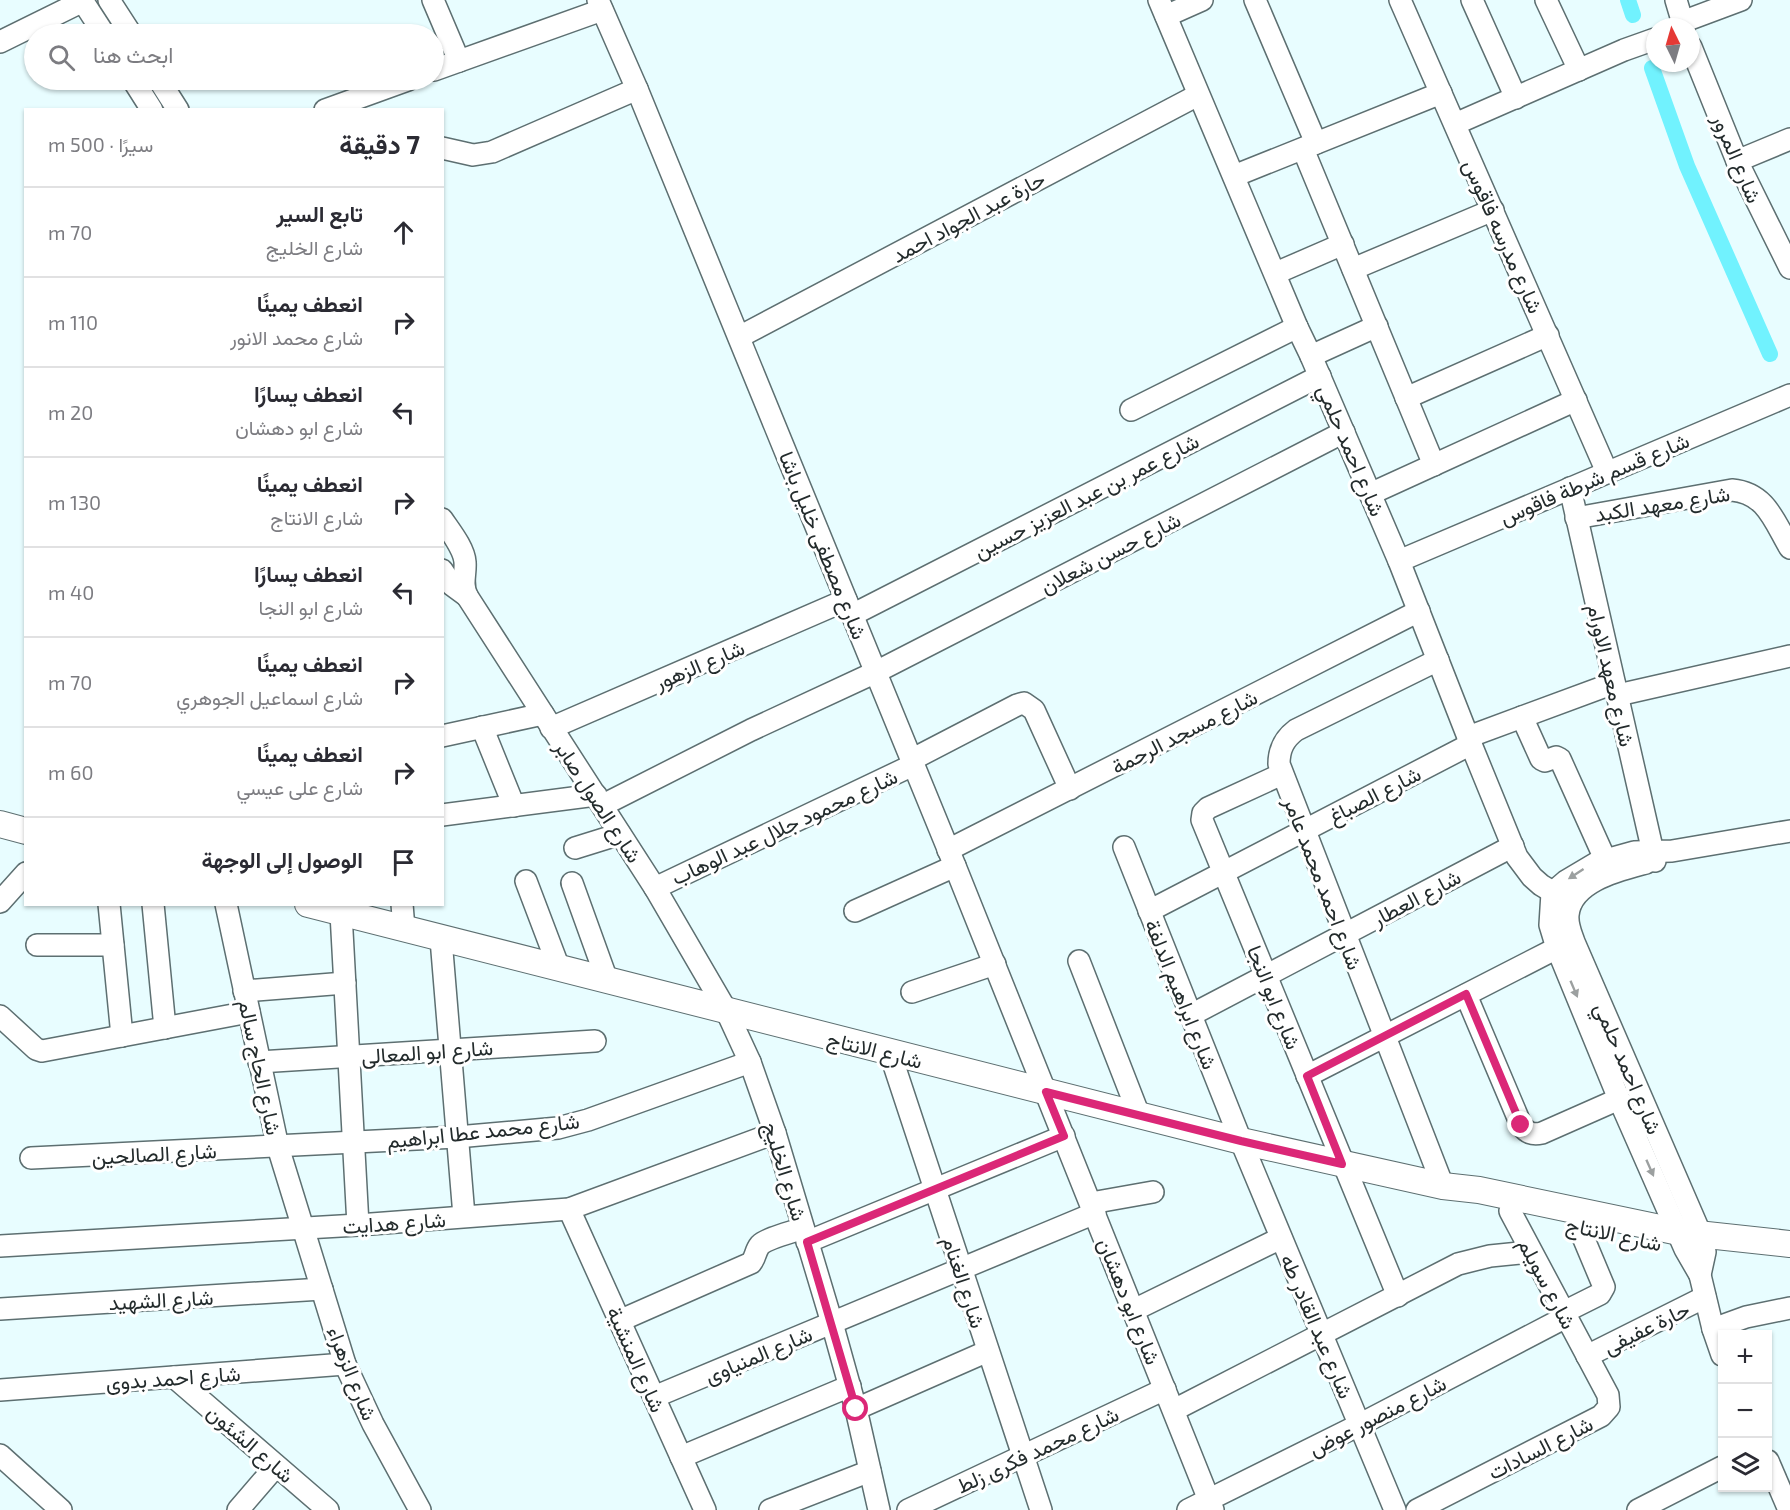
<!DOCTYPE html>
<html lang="ar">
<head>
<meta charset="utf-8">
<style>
  :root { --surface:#fff; --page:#f2f2f3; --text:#2b2b33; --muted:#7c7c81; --line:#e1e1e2 }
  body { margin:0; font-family:"Exo 2",Vazirmatn,sans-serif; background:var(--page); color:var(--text); direction:rtl }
  .controls { position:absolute; right:18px; bottom:18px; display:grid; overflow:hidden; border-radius:0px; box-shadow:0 2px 4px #0004 }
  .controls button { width:54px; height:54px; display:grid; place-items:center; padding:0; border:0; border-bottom:2px solid var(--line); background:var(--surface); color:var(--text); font:30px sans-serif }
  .compass { position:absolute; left:1646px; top:18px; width:54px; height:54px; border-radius:50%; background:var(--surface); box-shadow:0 2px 4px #0004; rotate:355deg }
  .stop { position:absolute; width:18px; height:18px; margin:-14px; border:4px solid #db2777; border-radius:50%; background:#fff }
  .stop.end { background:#db2777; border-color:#fff; box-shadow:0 2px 6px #0008 }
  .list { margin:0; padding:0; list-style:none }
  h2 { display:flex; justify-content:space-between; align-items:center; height:78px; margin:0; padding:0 24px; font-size:26px }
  h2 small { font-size:20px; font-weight:400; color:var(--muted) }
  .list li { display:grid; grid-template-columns:39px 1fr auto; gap:18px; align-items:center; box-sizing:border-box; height:90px; padding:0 24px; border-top:2px solid var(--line) }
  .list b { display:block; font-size:22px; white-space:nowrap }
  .list p { margin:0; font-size:20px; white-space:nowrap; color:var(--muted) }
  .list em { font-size:20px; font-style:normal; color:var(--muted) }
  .icon { flex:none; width:33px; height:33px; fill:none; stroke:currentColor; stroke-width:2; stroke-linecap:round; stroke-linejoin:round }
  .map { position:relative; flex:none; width:1790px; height:1510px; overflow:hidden; direction:ltr }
  .search { position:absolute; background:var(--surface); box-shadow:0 2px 4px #0004; left:24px; top:24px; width:420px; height:66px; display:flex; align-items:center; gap:15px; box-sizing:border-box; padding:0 21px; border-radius:33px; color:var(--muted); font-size:22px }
  .panel { position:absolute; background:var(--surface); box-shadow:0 2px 4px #0004; left:24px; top:108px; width:420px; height:798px; border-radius:0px; direction:rtl }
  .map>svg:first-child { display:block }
</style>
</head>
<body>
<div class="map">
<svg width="1790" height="1510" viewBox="0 0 1790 1510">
  <rect width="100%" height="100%" fill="#e8fdff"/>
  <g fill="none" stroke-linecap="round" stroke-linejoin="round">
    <g stroke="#71f2fe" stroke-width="16">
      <path d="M 1628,0 L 1633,15"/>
      <path d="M 1652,68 L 1687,166 L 1770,354"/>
    </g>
    <g stroke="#5d6f71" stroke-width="24">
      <g id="minor">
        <path d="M 82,0 L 104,34"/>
        <path d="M 109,0 L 131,34"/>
        <path d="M 433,0 L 459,61"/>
        <path d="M 598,0 L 637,89 L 955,866 L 1213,1510"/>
        <path d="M 1159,0 L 1297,327 L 1311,356 L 1399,561 L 1468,737 L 1517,857 L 1532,877 L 1541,885 L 1571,903"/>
        <path d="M 1255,0 L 1316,143"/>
        <path d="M 1400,0 L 1607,472"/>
        <path d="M 1472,0 L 1516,98"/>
        <path d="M 1546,0 L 1579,70"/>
        <path d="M 1676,0 L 1684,27"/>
        <path d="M 1166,16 L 1202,0"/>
        <path d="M 1682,22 L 1741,0"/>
        <path d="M 0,42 L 83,1"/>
        <path d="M 1691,47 L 1737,161 L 1790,268"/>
        <path d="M 434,70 L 602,10"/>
        <path d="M 133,80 L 152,110"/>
        <path d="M 159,80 L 178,110"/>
        <path d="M 325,110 L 408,80"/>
        <path d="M 1455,124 L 1624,50 L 1655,39"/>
        <path d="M 442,148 L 473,155 L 492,152 L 637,89"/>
        <path d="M 1303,149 L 1434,465"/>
        <path d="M 1737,161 L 1790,139"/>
        <path d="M 1234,176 L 1441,93"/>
        <path d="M 1353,269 L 1493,210"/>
        <path d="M 1276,273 L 1343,244"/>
        <path d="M 739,337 L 1198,95"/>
        <path d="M 1311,356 L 1377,326"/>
        <path d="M 1406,398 L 1548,335"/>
        <path d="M 1131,410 L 1297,327"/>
        <path d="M 1570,488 L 1655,861"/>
        <path d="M 1370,494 L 1576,400"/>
        <path d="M 1576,518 L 1732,490 C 1766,493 1774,521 1790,548"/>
        <path d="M 442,519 C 450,531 464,548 465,562 C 466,575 461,583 467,596 L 655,888 L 726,1010 L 750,1062 L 775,1133 L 832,1323 L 856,1409 L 879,1510"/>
        <path d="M 1399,561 L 1790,395"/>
        <path d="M 442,570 L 452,585 L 467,596"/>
        <path d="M 852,615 L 1320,376"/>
        <path d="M 1438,660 L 1296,730 C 1284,739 1279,749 1279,764 L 1443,1186"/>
        <path d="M 1618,695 L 1790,656"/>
        <path d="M 1522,717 L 1541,759 L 1545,761 L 1556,757 L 1560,759 L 1605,859"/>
        <path d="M 482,727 L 514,806"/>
        <path d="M 551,728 L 846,600"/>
        <path d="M 442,736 L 543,714"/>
        <path d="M 1468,737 L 1614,683"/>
        <path d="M 911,760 L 1017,705 L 1024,703 L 1034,710 L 1070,789"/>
        <path d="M 1282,774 L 1208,808 L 1203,813 L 1202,820 L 1398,1296"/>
        <path d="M 603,805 L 751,730 L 876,672 L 1344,432"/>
        <path d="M 442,815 L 596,795"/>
        <path d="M 1124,847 L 1241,1141 L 1395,1510"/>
        <path d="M 575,848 L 620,834"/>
        <path d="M 948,850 L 1419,611"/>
        <path d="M 1646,863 C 1620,870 1571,881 1568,915 C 1567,925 1571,933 1574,942 L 1701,1235 L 1705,1252 L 1700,1275"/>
        <path d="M 526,881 L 559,968"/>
        <path d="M 572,883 L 607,980"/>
        <path d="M 655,888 L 913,765"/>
        <path d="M 0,902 L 26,873"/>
        <path d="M 109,904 L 122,1036"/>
        <path d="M 153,904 L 165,1028"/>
        <path d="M 226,904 L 278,1147 L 345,1364 L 373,1424 L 420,1510"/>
        <path d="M 402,904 L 404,929"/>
        <path d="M 855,911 L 955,866"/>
        <path d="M 1149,911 L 1471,744"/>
        <path d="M 341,913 L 358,1225"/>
        <path d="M 441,939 L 464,1216"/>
        <path d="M 37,945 L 113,945"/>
        <path d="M 1079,961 L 1139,1115"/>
        <path d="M 244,991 L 345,983"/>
        <path d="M 912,992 L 995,964"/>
        <path d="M 1466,995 L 1521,1125 C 1527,1133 1532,1135 1542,1133 L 1619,1099"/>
        <path d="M 1191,1015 L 1513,846"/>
        <path d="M 0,1016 L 36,1049 L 42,1051 L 249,1012"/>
        <path d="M 890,1053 L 1041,1510"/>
        <path d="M 259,1062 L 595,1041"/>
        <path d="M 1307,1076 L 1557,948"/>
        <path d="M 31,1158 L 457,1137 L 558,1128 L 588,1120 L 750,1062"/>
        <path d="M 1091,1203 L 1153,1192"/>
        <path d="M 569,1209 L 705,1510"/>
        <path d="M 807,1242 L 1064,1136"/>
        <path d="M 0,1246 L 358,1225 L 569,1209 L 775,1133"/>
        <path d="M 0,1309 L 322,1289"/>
        <path d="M 1134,1310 L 1281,1238"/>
        <path d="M 1564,1312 L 1600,1294 L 1604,1287 L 1578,1225"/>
        <path d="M 619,1321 L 751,1263 C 756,1257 755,1251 760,1245 C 767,1238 793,1232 803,1228"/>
        <path d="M 1713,1329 L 1746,1317 L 1790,1308"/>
        <path d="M 1722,1355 L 1713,1329 L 1700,1275 L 1685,1249 L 1619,1099 L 1557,948 L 1550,925 L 1552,893 L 1566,881 L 1598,862 L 1634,852 L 1672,851 L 1790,831"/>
        <path d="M 1587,1356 L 1705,1297"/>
        <path d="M 174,1377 L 328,1510"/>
        <path d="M 0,1390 L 345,1364"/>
        <path d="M 654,1397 L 1095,1213"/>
        <path d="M 856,1409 L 988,1351"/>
        <path d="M 1174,1410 L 1458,1264 L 1490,1256 L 1530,1252"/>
        <path d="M 0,1455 L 61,1510"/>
        <path d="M 681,1457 L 850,1386"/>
        <path d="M 1768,1461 L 1789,1510"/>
        <path d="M 238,1510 L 276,1466"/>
        <path d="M 770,1510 L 870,1471"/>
        <path d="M 908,1510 L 1165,1389"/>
        <path d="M 1188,1510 L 1359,1425 L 1566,1317"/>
        <path d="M 1417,1510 L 1601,1416 L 1609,1407 L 1608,1395 L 1510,1211"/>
        <path d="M 1638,1510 L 1722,1467"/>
      </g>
    </g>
    <g stroke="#5d6f71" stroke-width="28">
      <g id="major">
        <path d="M 0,824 L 26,831"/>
        <path d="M 308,904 L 1241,1141 L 1443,1186 L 1479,1190 L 1679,1232 L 1790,1244"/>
      </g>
    </g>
    <use href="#minor" stroke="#fff" stroke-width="21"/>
    <use href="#major" stroke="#fff" stroke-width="26"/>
  </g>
  <defs><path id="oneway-solid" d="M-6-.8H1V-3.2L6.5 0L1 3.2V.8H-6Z" transform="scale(1.5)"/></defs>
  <g fill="#9ca0a0">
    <use href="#oneway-solid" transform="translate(1576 874) rotate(147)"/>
    <use href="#oneway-solid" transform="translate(1574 989) rotate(67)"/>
    <use href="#oneway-solid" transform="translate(1650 1168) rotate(66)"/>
  </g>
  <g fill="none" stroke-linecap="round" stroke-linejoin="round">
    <path stroke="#db2777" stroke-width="8" d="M 856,1409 L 807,1242 L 1064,1136 L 1046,1092 L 1241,1141 L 1342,1164 L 1307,1076 L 1466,994 L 1521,1125"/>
  </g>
  <g text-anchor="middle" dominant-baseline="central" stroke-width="6" stroke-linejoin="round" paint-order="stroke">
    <g font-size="21" fill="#232b2c" stroke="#fff">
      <text transform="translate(1738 158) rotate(67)">شارع المرور</text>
      <text transform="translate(968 216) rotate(-28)">حارة عبد الجواد احمد</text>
      <text transform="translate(1504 236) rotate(66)">شارع مدرسه فاقوس</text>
      <text transform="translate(1352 450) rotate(67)">شارع احمد حلمي</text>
      <text transform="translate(1594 478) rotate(-23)">شارع قسم شرطة فاقوس</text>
      <text transform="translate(1086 495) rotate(-27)">شارع عمر بن عبد العزيز حسين</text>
      <text transform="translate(1662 503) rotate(-9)">شارع معهد الكبد</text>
      <text transform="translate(824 545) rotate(68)">شارع مصطفى خليل باشا</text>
      <text transform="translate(1110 552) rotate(-27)">شارع حسن شعلان</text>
      <text transform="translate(699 664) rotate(-23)">شارع الزهور</text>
      <text transform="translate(1612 675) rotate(77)">شارع معهد الاورام</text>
      <text transform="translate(1184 731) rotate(-27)">شارع مسجد الرحمة</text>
      <text transform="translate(1374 794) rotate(-27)">شارع الصباغ</text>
      <text transform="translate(599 801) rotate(57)">شارع الصول صابر</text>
      <text transform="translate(784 826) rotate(-25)">شارع محمود جلال عبد الوهاب</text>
      <text transform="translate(1324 883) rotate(69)">شارع احمد محمد عامر</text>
      <text transform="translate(1416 897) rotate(-28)">شارع العطار</text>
      <text transform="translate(1182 994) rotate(68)">شارع ابراهيم الدلفة</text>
      <text transform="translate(1275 997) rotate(68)">شارع ابو النجا</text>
      <text transform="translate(875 1049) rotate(14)">شارع الانتاج</text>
      <text transform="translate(427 1051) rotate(-4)">شارع ابو المعالى</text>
      <text transform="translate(261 1067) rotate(78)">شارع الحاج سالم</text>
      <text transform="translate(1629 1068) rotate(67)">شارع احمد حلمي</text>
      <text transform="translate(483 1130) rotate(-6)">شارع محمد عطا ابراهيم</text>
      <text transform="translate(154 1153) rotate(-3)">شارع الصالحين</text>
      <text transform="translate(786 1171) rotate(73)">شارع الخليج</text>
      <text transform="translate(394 1222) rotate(-4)">شارع هدايت</text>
      <text transform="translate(1614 1233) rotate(12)">شارع الانتاج</text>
      <text transform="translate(965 1282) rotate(72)">شارع الغنام</text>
      <text transform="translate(1548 1283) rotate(62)">شارع سويلم</text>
      <text transform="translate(161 1299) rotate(-3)">شارع الشهيد</text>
      <text transform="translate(1130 1301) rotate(68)">شارع ابو دهشان</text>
      <text transform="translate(1318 1326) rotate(67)">شارع عبد القادر طه</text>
      <text transform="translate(1646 1327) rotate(-26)">حارة عفيفى</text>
      <text transform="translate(758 1354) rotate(-23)">شارع المنياوى</text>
      <text transform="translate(637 1359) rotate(66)">شارع المنشية</text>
      <text transform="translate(353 1373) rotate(68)">شارع الزهراء</text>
      <text transform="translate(173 1377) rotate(-4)">شارع احمد بدوى</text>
      <text transform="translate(1377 1415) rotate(-27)">شارع منصور عوض</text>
      <text transform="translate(251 1443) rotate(41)">شارع الشئون</text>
      <text transform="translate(1540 1447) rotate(-27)">شارع السادات</text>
      <text transform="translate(1037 1449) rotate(-25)">شارع محمد فكرى زلط</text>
    </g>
  </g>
</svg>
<div class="controls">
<button>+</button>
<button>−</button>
<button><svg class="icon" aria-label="layers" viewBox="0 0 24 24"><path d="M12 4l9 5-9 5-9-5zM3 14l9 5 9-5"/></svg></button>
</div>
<svg class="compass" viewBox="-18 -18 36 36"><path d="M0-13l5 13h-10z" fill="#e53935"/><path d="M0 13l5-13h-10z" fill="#7c7c81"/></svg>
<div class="stop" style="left:856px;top:1409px"></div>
<div class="stop end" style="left:1521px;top:1125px"></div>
<div class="search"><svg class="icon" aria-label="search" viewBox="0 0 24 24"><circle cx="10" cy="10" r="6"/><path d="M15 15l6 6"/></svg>ابحث هنا</div>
<section class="panel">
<h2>7 دقيقة<small>سيرًا · 500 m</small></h2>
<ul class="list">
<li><svg class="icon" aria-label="ahead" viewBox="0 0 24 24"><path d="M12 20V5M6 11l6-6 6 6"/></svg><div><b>تابع السير</b><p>شارع الخليج</p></div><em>70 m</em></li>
<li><svg class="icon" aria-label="right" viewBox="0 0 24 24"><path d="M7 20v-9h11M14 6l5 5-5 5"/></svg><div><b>انعطف يمينًا</b><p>شارع محمد الانور</p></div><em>110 m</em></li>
<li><svg class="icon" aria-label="left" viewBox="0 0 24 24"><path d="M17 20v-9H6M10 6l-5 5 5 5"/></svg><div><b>انعطف يسارًا</b><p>شارع ابو دهشان</p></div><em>20 m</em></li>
<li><svg class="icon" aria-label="right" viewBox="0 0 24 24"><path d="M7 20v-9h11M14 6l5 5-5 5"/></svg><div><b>انعطف يمينًا</b><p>شارع الانتاج</p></div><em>130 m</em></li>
<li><svg class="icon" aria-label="left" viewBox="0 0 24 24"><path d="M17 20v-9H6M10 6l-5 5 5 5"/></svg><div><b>انعطف يسارًا</b><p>شارع ابو النجا</p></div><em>40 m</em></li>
<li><svg class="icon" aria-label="right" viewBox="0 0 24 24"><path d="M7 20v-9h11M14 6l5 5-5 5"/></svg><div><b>انعطف يمينًا</b><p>شارع اسماعيل الجوهري</p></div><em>70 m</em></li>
<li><svg class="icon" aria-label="right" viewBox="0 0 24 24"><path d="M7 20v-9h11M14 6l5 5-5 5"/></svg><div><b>انعطف يمينًا</b><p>شارع على عيسي</p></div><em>60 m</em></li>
<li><svg class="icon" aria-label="arrive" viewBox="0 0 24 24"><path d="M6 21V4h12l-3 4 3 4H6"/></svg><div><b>الوصول إلى الوجهة</b></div></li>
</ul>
</section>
</div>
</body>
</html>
